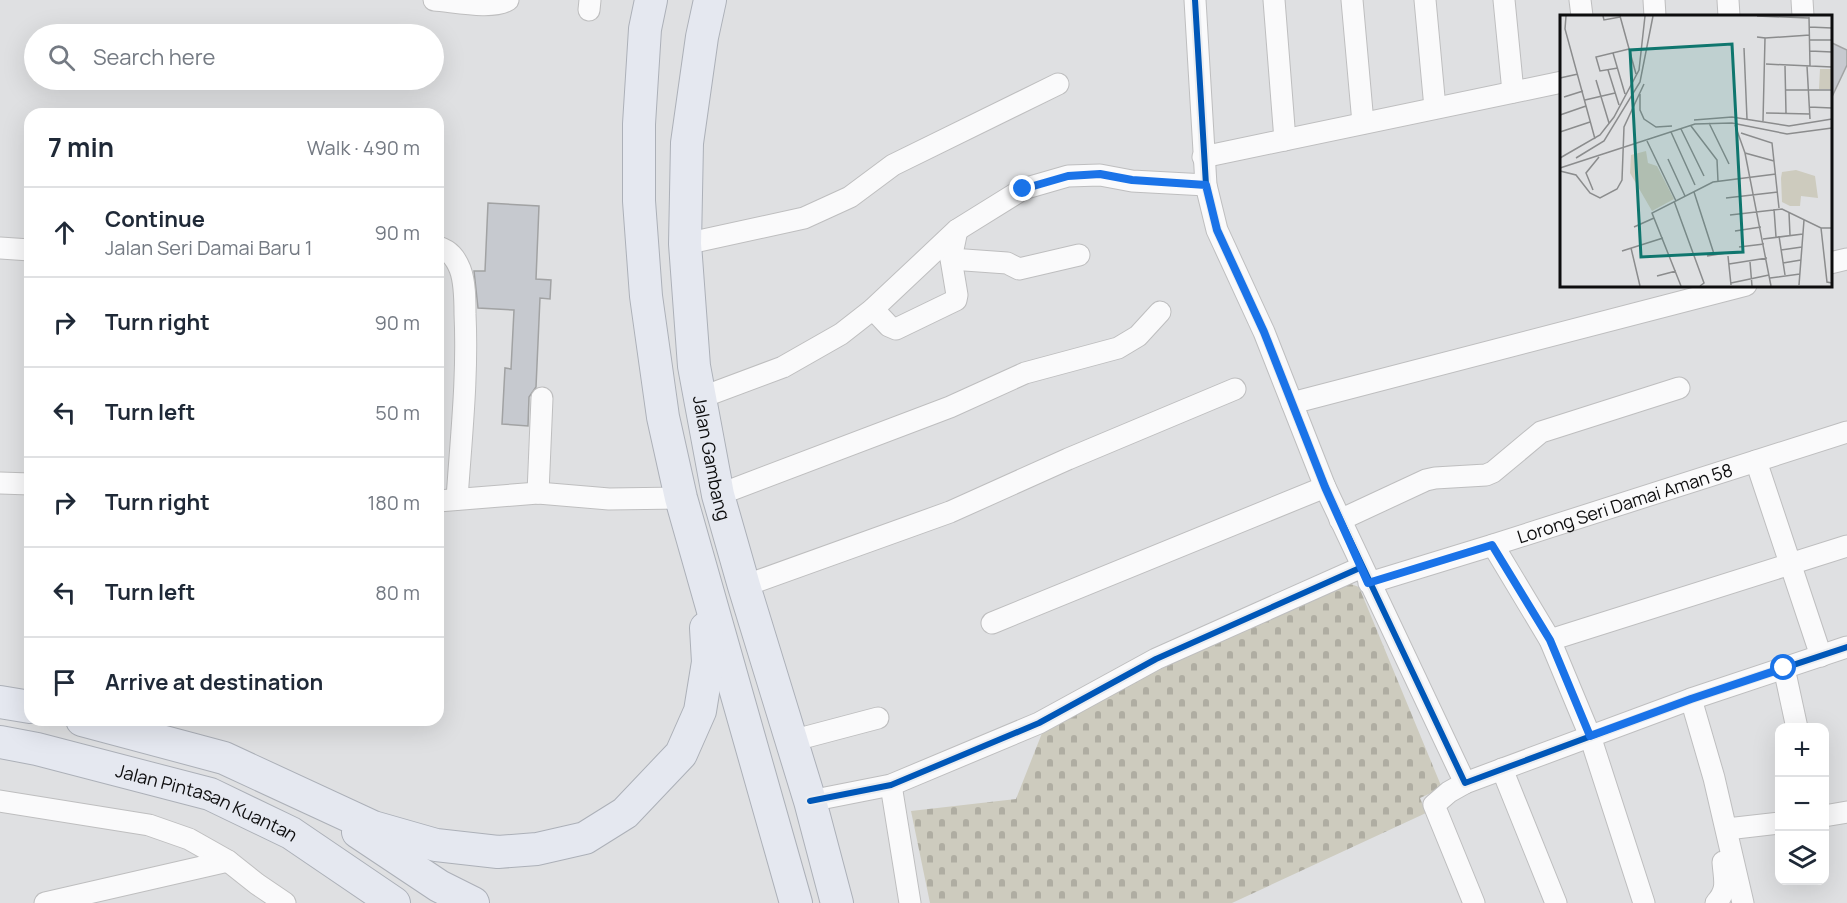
<!DOCTYPE html>
<html lang="en">
<head>
<meta charset="utf-8">
<style>
  :root { --surface:#fff; --page:#f6f6f7; --text:#1f2937; --muted:#747a83; --line:#e0e1e3 }
  body { margin:0; font-family:Manrope,sans-serif; background:var(--page); color:var(--text) }
  .controls { position:absolute; right:18px; bottom:18px; display:grid; overflow:hidden; border-radius:12px; box-shadow:0 6px 24px #0002 }
  .controls button { width:54px; height:54px; display:grid; place-items:center; padding:0; border:0; border-bottom:2px solid var(--line); background:var(--surface); color:var(--text); font:30px sans-serif }
  .stop { position:absolute; width:18px; height:18px; margin:-14px; border:4px solid #1a73e8; border-radius:50%; background:#fff }
  .stop.end { background:#1a73e8; border-color:#fff; box-shadow:0 2px 6px #0008 }
  .list { margin:0; padding:0; list-style:none }
  h2 { display:flex; justify-content:space-between; align-items:center; height:78px; margin:0; padding:0 24px; font-size:26px }
  h2 small { font-size:20px; font-weight:400; color:var(--muted) }
  .list li { display:grid; grid-template-columns:39px 1fr auto; gap:18px; align-items:center; box-sizing:border-box; height:90px; padding:0 24px; border-top:2px solid var(--line) }
  .list b { display:block; font-size:22px; white-space:nowrap }
  .list p { margin:0; font-size:20px; white-space:nowrap; color:var(--muted) }
  .list em { font-size:20px; font-style:normal; color:var(--muted) }
  .icon { flex:none; width:33px; height:33px; fill:none; stroke:currentColor; stroke-width:2; stroke-linecap:round; stroke-linejoin:round }
  .map { position:relative; flex:none; width:1847px; height:903px; overflow:hidden }
  .search { position:absolute; background:var(--surface); box-shadow:0 6px 24px #0002; left:24px; top:24px; width:420px; height:66px; display:flex; align-items:center; gap:15px; box-sizing:border-box; padding:0 21px; border-radius:33px; color:var(--muted); font-size:22px }
  .panel { position:absolute; background:var(--surface); box-shadow:0 6px 24px #0002; left:24px; top:108px; width:420px; height:618px; border-radius:18px }
  .map>svg:first-child { display:block }
</style>
</head>
<body>
<div class="map">
<svg width="1847" height="903" viewBox="0 0 1847 903">
  <defs>
    <pattern id="cemetery-stones" width="16" height="16" patternUnits="userSpaceOnUse" patternTransform="scale(1.5)"><rect width="16" height="16" fill="#cdcbbe"/><path d="M2 7V4a2 2 0 0 1 4 0v3zM10 15v-3a2 2 0 0 1 4 0v3z" fill="#afada2"/></pattern>
  </defs>
  <rect width="100%" height="100%" fill="#dfe0e2"/>
  <path fill="url(#cemetery-stones)" d="M 1345,582 L 1359,587 L 1442,788 L 1420,798 L 1426,813 L 1232,903 L 930,903 L 911,811 L 1016,799 L 1046,723 Z"/>
  <g fill="#c6c9cf" stroke="#a1a2a3" stroke-width="1.5">
    <path d="M 1830,42 L 1847,50 L 1847,65 L 1830,101 Z"/>
    <path d="M 488,203 L 539,206 L 536,279 L 551,280 L 550,299 L 540,298 L 536,387 L 529,397 L 528,426 L 502,424 L 505,368 L 511,369 L 514,310 L 478,308 L 474,271 L 485,271 Z"/>
  </g>
  <g fill="none" stroke-linecap="round" stroke-linejoin="round">
    <g stroke="#bebebf" stroke-width="23">
      <g id="minor">
        <path d="M 434,0 C 452,1 493,10 508,0"/>
        <path d="M 1195,0 L 1206,185 L 1217,230 L 1264,332 L 1325,487 L 1465,783"/>
        <path d="M 1274,0 L 1285,140"/>
        <path d="M 1352,0 L 1363,123"/>
        <path d="M 1425,0 L 1435,108"/>
        <path d="M 1504,0 L 1513,92"/>
        <path d="M 1580,0 L 1582,16"/>
        <path d="M 1654,0 L 1655,16"/>
        <path d="M 1728,0 L 1729,16"/>
        <path d="M 1802,0 L 1803,16"/>
        <path d="M 589,10 L 590,0"/>
        <path d="M 1203,157 L 1562,82"/>
        <path d="M 685,244 L 804,218 L 850,197 L 893,165 L 1058,84"/>
        <path d="M 438,247 C 450,251 455,257 460,269 C 465,282 465,300 465,314 C 468,376 461,438 457,499"/>
        <path d="M 0,248 L 30,250"/>
        <path d="M 951,259 L 1007,263 L 1019,269 L 1079,255"/>
        <path d="M 1830,263 L 1847,259"/>
        <path d="M 873,309 L 889,326 L 896,329 L 956,300 L 957,295 L 951,259 L 957,230"/>
        <path d="M 700,398 L 783,367 L 841,334 L 873,309 L 957,230 L 1023,189 L 1068,176 L 1100,175 L 1132,181 L 1206,185"/>
        <path d="M 1292,403 L 1746,285"/>
        <path d="M 1756,461 L 1821,656"/>
        <path d="M 0,483 L 30,484"/>
        <path d="M 538,493 L 542,398"/>
        <path d="M 718,495 L 950,407 L 1025,373 L 1118,348 L 1138,336 L 1160,312"/>
        <path d="M 438,501 L 538,493 L 609,499 L 681,498"/>
        <path d="M 1340,520 L 1426,480 L 1435,478 L 1486,475 L 1493,472 L 1541,432 L 1679,388"/>
        <path d="M 1493,545 L 1550,640 L 1590,736 L 1644,903"/>
        <path id="s1" d="M 1369,583 L 1493,545 L 1847,432"/>
        <path d="M 744,586 L 950,512 L 1068,459 L 1235,389"/>
        <path d="M 992,623 L 1325,487"/>
        <path d="M 1550,640 L 1847,546"/>
        <path d="M 1784,668 L 1797,728"/>
        <path d="M 1691,699 L 1714,778 L 1743,903"/>
        <path d="M 791,741 L 878,718"/>
        <path d="M 1502,769 L 1556,903"/>
        <path d="M 891,785 L 910,903"/>
        <path d="M 0,801 L 149,825 L 189,839 L 228,861 L 257,884 L 285,903"/>
        <path d="M 810,801 L 891,785 L 1039,723 L 1156,659 L 1362,567"/>
        <path d="M 1824,816 L 1847,812"/>
        <path d="M 1727,829 L 1780,823"/>
        <path d="M 45,903 L 228,861"/>
        <path d="M 1474,903 L 1434,805 L 1449,792 L 1465,783 L 1691,699 L 1847,647"/>
        <path d="M 1716,903 C 1729,889 1724,879 1723,862"/>
      </g>
    </g>
    <g stroke="#acb0b8" stroke-width="34">
      <g id="highway">
        <path d="M 651,0 L 645,29 L 639,124 L 639,201 L 646,296 L 663,417 L 681,498 L 796,903"/>
        <path id="s2" d="M 710,0 L 702,37 L 687,143 L 685,244 L 694,366 L 718,495 L 744,586 L 810,801 L 837,903"/>
        <path d="M 0,702 L 30,707"/>
        <path d="M 82,720 L 224,758 L 373,827 L 436,845 L 498,852 L 537,849 L 585,838 L 625,813 L 681,754 L 700,711 L 708,662 L 706,628"/>
        <path id="s3" d="M 0,742 L 37,749 L 210,794 L 291,833 L 394,903"/>
        <path d="M 358,832 L 439,886 L 473,903"/>
      </g>
    </g>
    <use href="#minor" stroke="#fafafb" stroke-width="21"/>
    <use href="#highway" stroke="#e5e8f0" stroke-width="32"/>
    <g stroke="#ebedf0" stroke-width="10">
      <g id="cycleway">
        <path d="M 1195,0 L 1206,185 L 1217,230 L 1264,332 L 1325,487 L 1465,783 L 1691,699 L 1847,647"/>
        <path d="M 810,801 L 891,785 L 1039,723 L 1156,659 L 1362,567"/>
      </g>
    </g>
    <use href="#cycleway" stroke="#0057b8" stroke-width="6"/>
  </g>
  <g fill="none" stroke-linecap="round" stroke-linejoin="round">
    <path stroke="#1a73e8" stroke-width="8" d="M 1023,189 L 1068,176 L 1100,174 L 1132,180 L 1206,185 L 1217,230 L 1264,332 L 1325,487 L 1368,583 L 1492,545 L 1550,640 L 1590,736 L 1691,699 L 1784,668"/>
  </g>
  <g text-anchor="middle" dominant-baseline="central" stroke-width="4.5" stroke-linejoin="round" paint-order="stroke">
    <g font-size="18" fill="#0d0d0e" stroke="#ebedf0">
      <text stroke="none"><textPath href="#s2" startOffset="462">Jalan Gambang</textPath></text>
      <text stroke="none"><textPath href="#s1" startOffset="268">Lorong Seri Damai Aman 58</textPath></text>
      <text stroke="none"><textPath href="#s3" startOffset="216">Jalan Pintasan Kuantan</textPath></text>
    </g>
  </g>
  <g transform="translate(1560 15)">
    <rect width="272" height="272" fill="#dfe0e2"/>
    <path d="M 86,136 L 88,148 L 97,151 L 114,184 L 92,196 L 70,158 L 71,140 Z" fill="#cdcbbe"/>
    <path d="M 260,54 L 271,54 L 271,74 L 259,74 ZM 236,155 L 255,161 L 258,183 L 241,181 L 240,191 L 230,191 L 222,187 L 221,163 L 222,157 Z" fill="#cdcbbe"/>
    <path fill="none" stroke="#8b8c8d" stroke-width="1.5" d="M 6,1 L 5,14 L 35,124M 43,1 L 44,5 L 60,2M 60,1 L 76,59M 197,1 L 249,3M 249,2 L 250,51M 249,12 L 272,13M 197,22 L 205,23 L 203,106M 205,23 L 250,20M 250,25 L 272,25M 184,33 L 187,104M 250,36 L 272,37M 53,38 L 65,79M 206,49 L 272,52M 225,51 L 226,98M 247,51 L 250,104M 58,53 L 40,56 L 36,42 L 69,34M 48,55 L 59,90M 0,63 L 18,59M 36,65 L 49,108M 225,75 L 272,75M 80,79 L 80,95 L 84,104 L 96,112 L 112,111M 4,82 L 23,76M 25,85 L 55,78M 249,92 L 272,93M 206,98 L 250,99M 0,100 L 26,91M 134,105 L 172,102 L 229,111 L 272,104M 149,108 L 169,149M 175,110 L 185,138 L 211,271M 131,111 L 157,145 L 158,166M 121,114 L 144,161M 0,117 L 30,107M 111,117 L 135,170M 181,118 L 212,128 L 219,193M 87,126 L 116,186M 185,138 L 214,146M 0,143 L 40,120 L 54,102 L 79,55 L 85,1M 16,143 L 44,126 L 80,67 L 93,1M 108,144 L 125,181M 0,153 L 135,109 L 172,108 L 227,119 L 272,113M 0,156 L 16,160 L 30,178 L 40,183 L 57,174 L 62,165 L 64,112 L 84,69M 33,175 L 26,158 L 39,142M 134,177 L 154,239M 166,183 L 218,177M 114,186 L 144,268 L 140,271M 214,194 L 216,222M 229,198 L 230,220M 170,200 L 222,194 L 261,213 L 272,213M 74,212 L 94,203M 261,213 L 267,267 L 272,268M 175,216 L 201,212M 219,221 L 225,260M 203,224 L 243,219M 179,232 L 204,229M 71,233 L 80,271M 221,235 L 242,232M 62,236 L 103,223M 147,241 L 166,238M 168,241 L 171,270M 190,247 L 192,271M 223,248 L 241,245M 169,249 L 207,243M 97,261 L 116,256M 210,263 L 240,259M 171,268 L 209,260M 239,270 L 244,205M 121,271 L 92,198 L 153,167 L 216,159"/>
    <path fill="#0f766e" fill-opacity="0.15" stroke="#0f766e" stroke-width="3" d="M 172,29 L 183,237 L 81,242 L 70,35 Z"/>
    <rect width="272" height="272" fill="none" stroke="#0d0d0e" stroke-width="3"/>
  </g>
</svg>
<div class="controls">
<button>+</button>
<button>−</button>
<button><svg class="icon" aria-label="layers" viewBox="0 0 24 24"><path d="M12 4l9 5-9 5-9-5zM3 14l9 5 9-5"/></svg></button>
</div>
<div class="stop" style="left:1784px;top:668px"></div>
<div class="stop end" style="left:1023px;top:189px"></div>
<div class="search"><svg class="icon" aria-label="search" viewBox="0 0 24 24"><circle cx="10" cy="10" r="6"/><path d="M15 15l6 6"/></svg>Search here</div>
<section class="panel">
<h2>7 min<small>Walk · 490 m</small></h2>
<ul class="list">
<li><svg class="icon" aria-label="ahead" viewBox="0 0 24 24"><path d="M12 20V5M6 11l6-6 6 6"/></svg><div><b>Continue</b><p>Jalan Seri Damai Baru 1</p></div><em>90 m</em></li>
<li><svg class="icon" aria-label="right" viewBox="0 0 24 24"><path d="M7 20v-9h11M14 6l5 5-5 5"/></svg><div><b>Turn right</b></div><em>90 m</em></li>
<li><svg class="icon" aria-label="left" viewBox="0 0 24 24"><path d="M17 20v-9H6M10 6l-5 5 5 5"/></svg><div><b>Turn left</b></div><em>50 m</em></li>
<li><svg class="icon" aria-label="right" viewBox="0 0 24 24"><path d="M7 20v-9h11M14 6l5 5-5 5"/></svg><div><b>Turn right</b></div><em>180 m</em></li>
<li><svg class="icon" aria-label="left" viewBox="0 0 24 24"><path d="M17 20v-9H6M10 6l-5 5 5 5"/></svg><div><b>Turn left</b></div><em>80 m</em></li>
<li><svg class="icon" aria-label="arrive" viewBox="0 0 24 24"><path d="M6 21V4h12l-3 4 3 4H6"/></svg><div><b>Arrive at destination</b></div></li>
</ul>
</section>
</div>
</body>
</html>
